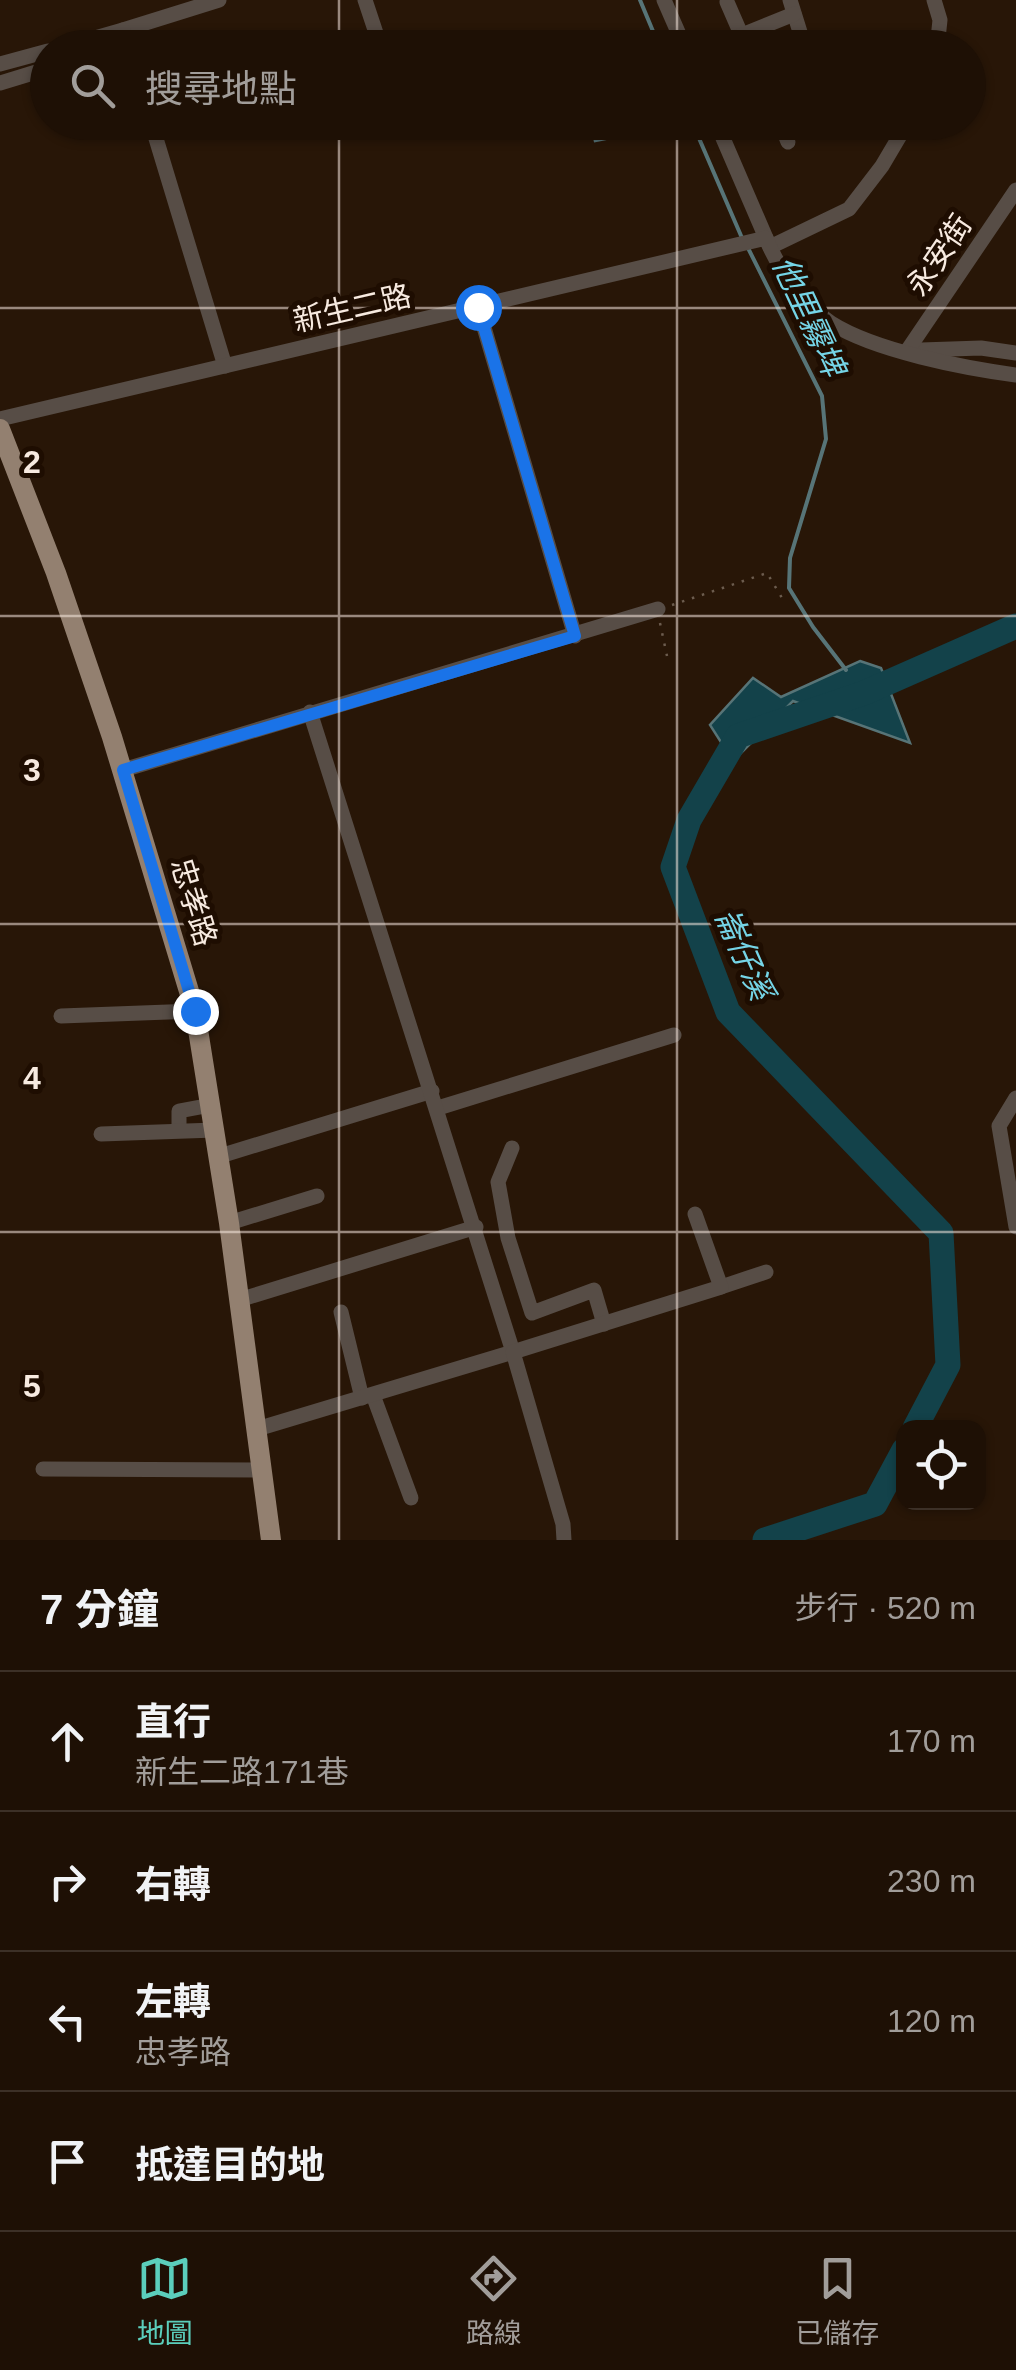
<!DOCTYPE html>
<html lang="zh-TW">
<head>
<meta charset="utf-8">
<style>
  :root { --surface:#1e1005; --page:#26190f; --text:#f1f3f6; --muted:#a19d9a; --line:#3c3027; --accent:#5bcebc }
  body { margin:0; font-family:Helvetica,"Noto Sans TC",sans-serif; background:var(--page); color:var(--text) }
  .controls { position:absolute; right:30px; bottom:30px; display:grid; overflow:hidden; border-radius:20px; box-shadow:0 2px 8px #0004 }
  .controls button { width:90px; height:90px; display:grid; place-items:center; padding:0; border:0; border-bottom:2px solid var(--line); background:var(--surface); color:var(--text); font:50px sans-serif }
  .stop { position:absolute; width:30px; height:30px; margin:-22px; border:8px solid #1a73e8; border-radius:50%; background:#fff }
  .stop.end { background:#1a73e8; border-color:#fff; box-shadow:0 2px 10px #0008 }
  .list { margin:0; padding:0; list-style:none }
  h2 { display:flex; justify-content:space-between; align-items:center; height:130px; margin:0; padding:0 40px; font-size:42px }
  h2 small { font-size:32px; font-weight:400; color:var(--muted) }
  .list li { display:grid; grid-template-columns:65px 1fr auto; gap:30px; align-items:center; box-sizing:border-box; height:140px; padding:0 40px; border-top:2px solid var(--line) }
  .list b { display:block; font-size:38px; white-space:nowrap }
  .list p { margin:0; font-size:32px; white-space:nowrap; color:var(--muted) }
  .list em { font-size:32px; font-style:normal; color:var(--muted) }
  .icon { flex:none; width:55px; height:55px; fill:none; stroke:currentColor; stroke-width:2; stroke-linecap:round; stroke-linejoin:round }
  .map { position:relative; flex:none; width:1016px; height:1540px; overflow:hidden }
  .search { position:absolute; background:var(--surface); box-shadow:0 2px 8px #0004; left:30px; right:30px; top:30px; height:110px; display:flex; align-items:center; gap:25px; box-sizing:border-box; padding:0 35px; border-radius:55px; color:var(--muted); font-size:38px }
  .sheet { height:690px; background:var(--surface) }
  nav { display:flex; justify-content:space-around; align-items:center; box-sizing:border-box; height:140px; border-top:2px solid var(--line); background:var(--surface); font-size:28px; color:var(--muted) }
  nav a { display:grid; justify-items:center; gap:5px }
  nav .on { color:var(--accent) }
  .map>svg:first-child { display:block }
</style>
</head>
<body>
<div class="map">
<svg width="1016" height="1540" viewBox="0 0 1016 1540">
  <rect width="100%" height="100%" fill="#281607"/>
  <g fill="#13424a" stroke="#577477" stroke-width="2.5">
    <path d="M 591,123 L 648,123 L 651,130 L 595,141 Z"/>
    <path d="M 860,661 L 881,668 L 910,743 L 793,701 L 733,761 L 710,725 L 753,678 L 781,697 Z"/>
  </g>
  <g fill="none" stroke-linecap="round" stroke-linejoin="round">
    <g stroke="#577477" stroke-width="4">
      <path d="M 640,0 L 660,48"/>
      <path d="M 692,122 L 742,238"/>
      <path d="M 747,246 L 822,396 L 826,439 L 790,558 L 789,588 L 813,627 L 846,670"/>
    </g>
    <g stroke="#13424a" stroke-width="25">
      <path d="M 915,1428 L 948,1365 L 941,1233 L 728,1012 L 673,867 L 689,820 L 738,736 L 864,693 L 1016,626"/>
      <path d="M 765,1540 L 875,1504 L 904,1450"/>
    </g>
    <g stroke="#6c5c4e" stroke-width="2.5" stroke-dasharray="2.5 8" stroke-linecap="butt">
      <path d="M 672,605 L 767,573 L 782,598"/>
      <path d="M 660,623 L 667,656"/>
    </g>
    <g stroke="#574d46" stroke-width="15">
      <path d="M 365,0 L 381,48"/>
      <path d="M 664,0 L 685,48"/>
      <path d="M 790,0 L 805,48"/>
      <path d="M 934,0 L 940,20 L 937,48"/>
      <path d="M 727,2 L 747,48"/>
      <path d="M 123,30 L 219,0"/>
      <path d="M 60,48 L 123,30 L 128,48"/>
      <path d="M 710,48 L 794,14"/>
      <path d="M 0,64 L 48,51"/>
      <path d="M 0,83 L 46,69"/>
      <path d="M 151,122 L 225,366"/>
      <path d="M 716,122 L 766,238"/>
      <path d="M 780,122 L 788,142"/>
      <path d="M 770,247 L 849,209 L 882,166 L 908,122"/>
      <path d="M 478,307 L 575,636"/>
      <path d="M 921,350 L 981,348 L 1016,353"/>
      <path d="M 907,351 L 1016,190"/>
      <path d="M 0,419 L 766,238 C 777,267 805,306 831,323 C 875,351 964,368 1016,375"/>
      <path d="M 123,770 L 658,609"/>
      <path d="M 61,1016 L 195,1011"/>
      <path d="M 1016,1098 L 999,1126 L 1016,1227"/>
      <path d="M 438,1108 L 674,1035"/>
      <path d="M 179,1125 L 179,1111 L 211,1105"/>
      <path d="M 101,1134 L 215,1130"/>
      <path d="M 512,1148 L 498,1182 L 508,1238 L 532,1313 L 594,1290 L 604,1324"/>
      <path d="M 220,1156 L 432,1091"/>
      <path d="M 229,1223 L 317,1196"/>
      <path d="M 721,1287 L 766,1272"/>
      <path d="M 239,1300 L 476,1227"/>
      <path d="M 341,1312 L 362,1398"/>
      <path d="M 373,1395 L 411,1498"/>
      <path d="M 257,1429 L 513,1352 L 310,712"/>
      <path d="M 43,1469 L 262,1470"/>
      <path d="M 564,1540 L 563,1524 L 513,1352 L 721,1287 L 695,1214"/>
    </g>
    <path stroke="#938070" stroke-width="20" d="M 0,429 L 56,573 L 112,737 L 195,1011 L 229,1223 L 271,1540"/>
  </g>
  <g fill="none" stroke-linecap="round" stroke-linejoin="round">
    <path stroke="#1a73e8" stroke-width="12" d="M 195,1011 L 123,770 L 575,636 L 478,307"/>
  </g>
  <path fill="none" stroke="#f7eae0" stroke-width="2.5" stroke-opacity="0.55" d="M 339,0 L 339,48M 677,0 L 677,48M 339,122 L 339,1540M 677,122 L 677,1540M 0,308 L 1016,308M 0,616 L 1016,616M 0,924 L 1016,924M 0,1232 L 1016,1232"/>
  <g text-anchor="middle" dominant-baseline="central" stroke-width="10" stroke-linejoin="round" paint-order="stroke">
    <g font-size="30" fill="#f7eae0" stroke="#1e0d01">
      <text transform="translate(939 255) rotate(-56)">永安街</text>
      <text transform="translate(352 308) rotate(-13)">新生二路</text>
      <text transform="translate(194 902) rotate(73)">忠孝路</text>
    </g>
    <g font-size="32" font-style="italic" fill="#75d4e6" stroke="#1e0d01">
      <text transform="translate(809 316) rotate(65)">他里霧埤</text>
      <text transform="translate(744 954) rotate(66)">崙仔溪</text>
    </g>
  </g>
  <g font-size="32" text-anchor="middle" font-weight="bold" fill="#f7eae0" stroke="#1e0d01" stroke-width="10" stroke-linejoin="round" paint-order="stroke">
    <text x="32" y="473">2</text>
    <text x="32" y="781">3</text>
    <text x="32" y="1089">4</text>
    <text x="32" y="1397">5</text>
  </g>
</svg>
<div class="controls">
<button><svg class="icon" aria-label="locate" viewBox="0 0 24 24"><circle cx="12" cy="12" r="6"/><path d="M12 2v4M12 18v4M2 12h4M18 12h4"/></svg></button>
</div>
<div class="stop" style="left:478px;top:307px"></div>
<div class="stop end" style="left:195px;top:1011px"></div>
<div class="search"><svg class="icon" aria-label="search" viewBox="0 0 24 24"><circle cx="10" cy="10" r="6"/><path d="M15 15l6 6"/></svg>搜尋地點</div>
</div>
<section class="sheet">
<h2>7 分鐘<small>步行 · 520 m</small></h2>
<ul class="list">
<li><svg class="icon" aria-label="ahead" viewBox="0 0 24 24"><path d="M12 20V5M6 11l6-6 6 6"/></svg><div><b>直行</b><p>新生二路171巷</p></div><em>170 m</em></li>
<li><svg class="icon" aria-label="right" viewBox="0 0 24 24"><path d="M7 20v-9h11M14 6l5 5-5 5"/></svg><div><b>右轉</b></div><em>230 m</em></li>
<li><svg class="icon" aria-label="left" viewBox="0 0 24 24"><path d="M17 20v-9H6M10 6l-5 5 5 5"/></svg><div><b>左轉</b><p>忠孝路</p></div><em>120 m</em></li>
<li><svg class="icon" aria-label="arrive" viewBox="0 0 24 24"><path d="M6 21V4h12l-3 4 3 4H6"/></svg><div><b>抵達目的地</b></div></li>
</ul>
</section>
<nav>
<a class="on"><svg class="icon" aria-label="map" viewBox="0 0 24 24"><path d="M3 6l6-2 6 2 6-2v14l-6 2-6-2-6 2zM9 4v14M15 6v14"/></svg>地圖</a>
<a><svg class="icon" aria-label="directions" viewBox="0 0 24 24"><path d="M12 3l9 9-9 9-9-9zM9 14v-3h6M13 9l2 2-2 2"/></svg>路線</a>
<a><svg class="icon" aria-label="saved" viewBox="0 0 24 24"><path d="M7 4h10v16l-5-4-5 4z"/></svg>已儲存</a>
</nav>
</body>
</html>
